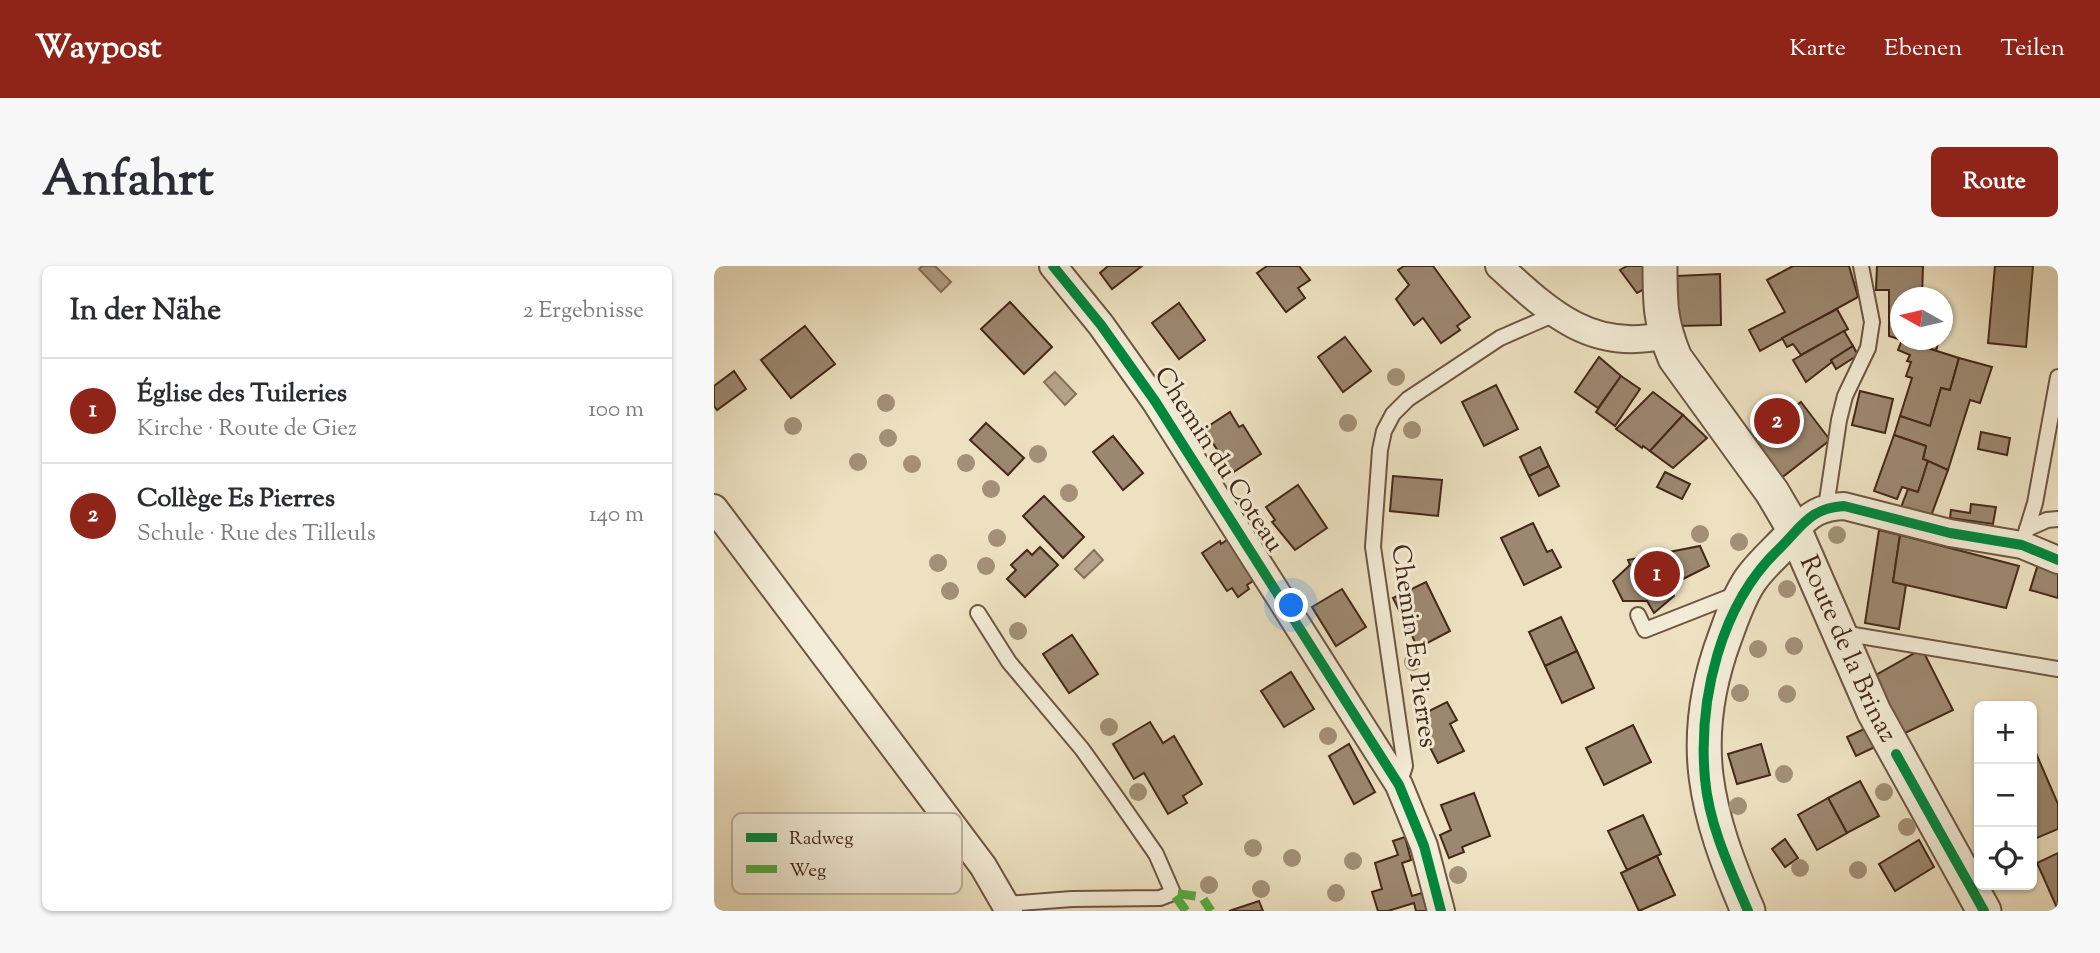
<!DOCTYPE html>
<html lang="de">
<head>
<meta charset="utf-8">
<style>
  :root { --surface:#fff; --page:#f7f7f7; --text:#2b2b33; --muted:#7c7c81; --line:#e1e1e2; --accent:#8f2418 }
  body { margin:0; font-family:"Sorts Mill Goudy",serif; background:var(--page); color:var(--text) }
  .controls { position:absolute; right:21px; bottom:21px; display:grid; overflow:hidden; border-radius:10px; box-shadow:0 2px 5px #0004 }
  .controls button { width:63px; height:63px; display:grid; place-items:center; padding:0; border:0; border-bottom:2px solid var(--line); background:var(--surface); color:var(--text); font:35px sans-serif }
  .compass { position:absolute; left:1176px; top:21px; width:63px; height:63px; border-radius:50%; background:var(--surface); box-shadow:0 2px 5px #0004; rotate:278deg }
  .you { position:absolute; left:578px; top:340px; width:24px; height:24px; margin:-18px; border:5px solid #fff; border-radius:50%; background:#1a73e8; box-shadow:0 0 0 10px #1a73e833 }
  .badge { display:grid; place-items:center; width:46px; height:46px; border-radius:50%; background:var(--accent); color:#fff; font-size:23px; font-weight:700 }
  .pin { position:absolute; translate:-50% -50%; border:4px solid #fff; box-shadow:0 2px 7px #0006 }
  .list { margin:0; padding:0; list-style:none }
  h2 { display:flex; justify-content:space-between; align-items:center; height:91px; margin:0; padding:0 28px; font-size:30px }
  h2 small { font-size:23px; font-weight:400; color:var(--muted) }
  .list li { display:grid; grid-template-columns:46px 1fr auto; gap:21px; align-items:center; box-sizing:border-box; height:105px; padding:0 28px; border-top:2px solid var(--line) }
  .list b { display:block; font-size:26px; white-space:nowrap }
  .list p { margin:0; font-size:23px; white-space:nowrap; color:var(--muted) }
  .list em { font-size:23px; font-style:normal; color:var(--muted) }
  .icon { flex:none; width:38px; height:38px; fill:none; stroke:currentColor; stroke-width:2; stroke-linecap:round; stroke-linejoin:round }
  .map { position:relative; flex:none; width:1344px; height:645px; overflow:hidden; border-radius:10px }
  header { display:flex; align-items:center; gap:42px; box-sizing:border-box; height:98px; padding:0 35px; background:var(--accent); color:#fff }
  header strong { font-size:33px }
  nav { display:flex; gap:38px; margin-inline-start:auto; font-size:24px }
  .intro { display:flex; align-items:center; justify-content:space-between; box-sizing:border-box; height:168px; padding:0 42px }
  h1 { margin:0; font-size:49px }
  .button { padding:18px 32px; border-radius:10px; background:var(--accent); color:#fff; font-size:24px; font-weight:700 }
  main { display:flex; gap:42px; padding:0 42px }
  aside { flex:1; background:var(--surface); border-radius:10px; box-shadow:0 2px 5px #0004 }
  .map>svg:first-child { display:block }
</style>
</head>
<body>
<header>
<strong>Waypost</strong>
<nav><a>Karte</a><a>Ebenen</a><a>Teilen</a></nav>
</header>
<div class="intro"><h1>Anfahrt</h1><a class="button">Route</a></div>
<main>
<aside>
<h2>In der Nähe<small>2 Ergebnisse</small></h2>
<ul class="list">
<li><span class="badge">1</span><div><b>Église des Tuileries</b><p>Kirche · Route de Giez</p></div><em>100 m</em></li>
<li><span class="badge">2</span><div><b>Collège Es Pierres</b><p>Schule · Rue des Tilleuls</p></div><em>140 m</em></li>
</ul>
</aside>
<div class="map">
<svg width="1344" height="645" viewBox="0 0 1344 645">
  <rect width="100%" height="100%" fill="#ede1c1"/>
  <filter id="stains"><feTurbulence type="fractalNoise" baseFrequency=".00286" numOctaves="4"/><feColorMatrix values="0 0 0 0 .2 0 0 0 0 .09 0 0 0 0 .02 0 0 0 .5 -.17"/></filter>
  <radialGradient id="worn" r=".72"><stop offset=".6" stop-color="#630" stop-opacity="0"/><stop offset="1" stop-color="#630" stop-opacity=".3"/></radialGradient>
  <g fill="#b4a288" stroke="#87715b" stroke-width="2">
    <path d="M 208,0 L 221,0 L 237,16 L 227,26 L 205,3 Z"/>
    <path d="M 341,106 L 362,128 L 351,139 L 330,116 Z"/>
    <path d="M 380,284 L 389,294 L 370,312 L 361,303 Z"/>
  </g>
  <g fill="#9c8870" stroke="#442718" stroke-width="2">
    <path d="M 428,0 L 398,23 L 386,7 L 394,0 Z"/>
    <path d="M 553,0 L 585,0 L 596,14 L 584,22 L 591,32 L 572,46 L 543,7 Z"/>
    <path d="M 690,0 L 719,0 L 756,51 L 743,60 L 746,64 L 727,77 L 709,52 L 700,59 L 682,33 L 695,19 L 684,4 Z"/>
    <path d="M 913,0 L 934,0 L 936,20 L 923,27 L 906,4 Z"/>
    <path d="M 1079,0 L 1135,0 L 1144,31 L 1046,85 L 1035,64 L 1071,46 L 1053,14 Z"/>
    <path d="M 1163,0 L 1209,0 L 1208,31 L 1186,32 L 1186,74 L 1225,74 L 1222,85 L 1175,70 L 1175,24 L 1162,24 Z"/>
    <path d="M 1281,0 L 1319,0 L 1312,81 L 1274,77 Z"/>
    <path d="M 1006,8 L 1007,59 L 964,60 L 963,10 Z"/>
    <path d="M 296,36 L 338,81 L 310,108 L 267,63 Z"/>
    <path d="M 465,37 L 491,74 L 465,93 L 438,57 Z"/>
    <path d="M 1123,43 L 1134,63 L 1087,89 L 1079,78 L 1073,81 L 1068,72 Z"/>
    <path d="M 91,60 L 121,98 L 77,132 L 47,94 Z"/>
    <path d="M 1130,65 L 1139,80 L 1117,94 L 1118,96 L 1092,116 L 1079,94 Z"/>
    <path d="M 631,71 L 657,105 L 629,126 L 604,91 Z"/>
    <path d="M 1188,74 L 1245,92 L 1236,124 L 1227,122 L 1216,160 L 1186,150 L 1198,112 L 1192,110 L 1197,96 L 1193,95 L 1196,89 L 1184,84 Z"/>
    <path d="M 1139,80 L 1144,89 L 1122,103 L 1117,94 Z"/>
    <path d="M 885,91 L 907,110 L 884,142 L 861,126 Z"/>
    <path d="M 1245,92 L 1278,101 L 1266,137 L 1256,134 L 1234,204 L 1209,193 L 1212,180 L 1180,169 L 1186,150 L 1216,160 L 1227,122 L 1236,124 Z"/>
    <path d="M 20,105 L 32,123 L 3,144 L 0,140 L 0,120 Z"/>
    <path d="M 907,110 L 926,123 L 901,160 L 882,146 Z"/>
    <path d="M 782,119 L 804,163 L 770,180 L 748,136 Z"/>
    <path d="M 1146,125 L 1179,133 L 1171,167 L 1138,159 Z"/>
    <path d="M 939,126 L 969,149 L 936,185 L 929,180 L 928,182 L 902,163 Z"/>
    <path d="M 1087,136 L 1116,174 L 1066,213 L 1038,175 L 1053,164 L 1049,158 L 1067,144 L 1070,149 Z"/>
    <path d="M 516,146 L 525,161 L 529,159 L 547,188 L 518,207 L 490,163 Z"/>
    <path d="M 969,149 L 993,172 L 959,202 L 936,185 Z"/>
    <path d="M 272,157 L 310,192 L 294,209 L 256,174 Z"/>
    <path d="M 1267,166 L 1296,172 L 1293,189 L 1264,183 Z"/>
    <path d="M 1180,169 L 1212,180 L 1209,193 L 1214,195 L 1204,226 L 1188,221 L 1183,233 L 1160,225 Z"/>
    <path d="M 399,170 L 429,207 L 409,224 L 379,186 Z"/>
    <path d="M 826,181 L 835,200 L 815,210 L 806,191 Z"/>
    <path d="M 1214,195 L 1234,204 L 1217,250 L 1186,244 L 1194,223 L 1204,226 Z"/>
    <path d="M 835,200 L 845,220 L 825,230 L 815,210 Z"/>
    <path d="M 951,206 L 976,218 L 968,233 L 943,221 Z"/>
    <path d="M 679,210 L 728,214 L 724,250 L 676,245 Z"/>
    <path d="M 584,219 L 613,262 L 581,284 L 558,256 L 561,254 L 552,241 Z"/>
    <path d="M 330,230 L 370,271 L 349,292 L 309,250 Z"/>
    <path d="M 1257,238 L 1282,241 L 1279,258 L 1236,252 L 1237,244 L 1256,247 Z"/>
    <path d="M 819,257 L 833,286 L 838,284 L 847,301 L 810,319 L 787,272 Z"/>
    <path d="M 1165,264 L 1186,269 L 1179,316 L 1192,319 L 1185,363 L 1151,357 Z"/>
    <path d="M 1186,269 L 1305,300 L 1292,342 L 1179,316 Z"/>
    <path d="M 516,272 L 542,313 L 533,319 L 535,323 L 524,331 L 518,322 L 513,325 L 488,287 L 506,275 L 507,278 Z"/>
    <path d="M 986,280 L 995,300 L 955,320 L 960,330 L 940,347 L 933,335 L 909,335 L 899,315 L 916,299 L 914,294 Z"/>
    <path d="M 326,281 L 344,299 L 311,331 L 293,313 L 302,304 L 297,299 L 313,284 L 318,289 Z"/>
    <path d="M 1324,298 L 1344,305 L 1344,332 L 1316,324 Z"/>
    <path d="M 712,316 L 736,365 L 704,382 L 679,332 Z"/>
    <path d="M 628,323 L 652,361 L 622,380 L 598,341 Z"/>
    <path d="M 847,351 L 863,385 L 831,400 L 815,366 Z"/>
    <path d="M 358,369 L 384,408 L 355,427 L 329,388 Z"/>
    <path d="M 1208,383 L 1239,444 L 1187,469 L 1155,413 Z"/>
    <path d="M 863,385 L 880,422 L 848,437 L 831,400 Z"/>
    <path d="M 577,406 L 600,443 L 570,461 L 547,425 Z"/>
    <path d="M 733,436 L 743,454 L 736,458 L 750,485 L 724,497 L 701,452 Z"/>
    <path d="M 436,456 L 449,477 L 460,470 L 488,518 L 469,530 L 473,537 L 454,548 L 430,507 L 420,513 L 399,478 Z"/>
    <path d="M 919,459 L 937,496 L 890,519 L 872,482 Z"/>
    <path d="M 1152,462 L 1161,481 L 1142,490 L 1133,471 Z"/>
    <path d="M 635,478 L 661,526 L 640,538 L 615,490 Z"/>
    <path d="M 1047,478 L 1056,509 L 1023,518 L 1014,488 Z"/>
    <path d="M 1318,478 L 1344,538 L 1344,563 L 1318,574 Z"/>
    <path d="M 1146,515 L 1165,550 L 1133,567 L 1114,532 Z"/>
    <path d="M 760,527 L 776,570 L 748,581 L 750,586 L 735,592 L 726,569 L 737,564 L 727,539 Z"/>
    <path d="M 1114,532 L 1133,567 L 1103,584 L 1084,549 Z"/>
    <path d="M 929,549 L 947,588 L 913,604 L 894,565 Z"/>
    <path d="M 691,571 L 697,594 L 688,597 L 698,630 L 708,627 L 714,645 L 702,645 L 700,637 L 674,645 L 664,645 L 658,626 L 668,623 L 661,597 L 684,589 L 679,575 Z"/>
    <path d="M 1071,573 L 1084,592 L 1071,601 L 1058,583 Z"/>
    <path d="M 1205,574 L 1220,601 L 1181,625 L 1165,598 Z"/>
    <path d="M 1344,587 L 1344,644 L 1323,597 Z"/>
    <path d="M 943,590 L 961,629 L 925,645 L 907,607 Z"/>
    <path d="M 545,635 L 549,645 L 515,645 Z"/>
  </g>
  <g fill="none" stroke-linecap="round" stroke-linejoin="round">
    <g stroke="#6e5642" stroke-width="18">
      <g id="service">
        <path d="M 1112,241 L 1125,154 L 1131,130 L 1154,82 L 1158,56 L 1147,0"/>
        <path d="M 1313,263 L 1333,254 L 1344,253"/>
        <path d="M 1308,279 L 1321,237 L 1344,111"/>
        <path d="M 264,347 L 295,396 L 368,483 L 403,532 L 442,588 L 459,627 L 446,632 L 358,633 L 292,638"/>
        <path d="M 924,349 L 931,364 L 1025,327"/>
        <path d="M 1128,367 L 1344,403"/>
        <path d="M 685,519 L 691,500 L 659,281 L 666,184 L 670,165 L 679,148 L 694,133 L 786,72 L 841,48"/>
      </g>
    </g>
    <g stroke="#6e5642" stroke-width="30">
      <g id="minor">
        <path d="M 339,0 L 387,59 L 441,135 L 685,519 L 710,580 L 727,645"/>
        <path d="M 785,0 C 835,46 878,87 951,69"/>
        <path d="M 0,242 L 269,600 L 295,645"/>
        <path d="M 1081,265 C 1095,248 1107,241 1130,240 L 1236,267 L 1308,279 L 1344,294"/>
      </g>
    </g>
    <g stroke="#6e5642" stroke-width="37">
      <g id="tertiary">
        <path id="s1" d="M 946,0 C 946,38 946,56 961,92 L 1058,226 L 1081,265 L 1160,446 L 1270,645"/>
        <path d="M 1034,645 C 992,547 972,476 1011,371 C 1018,352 1025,330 1037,313 C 1050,295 1067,282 1081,265"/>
      </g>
    </g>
    <use href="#service" stroke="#f3ecd7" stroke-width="14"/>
    <use href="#minor" stroke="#f3ecd7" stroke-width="26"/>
    <use href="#tertiary" stroke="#f3ecd7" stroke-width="33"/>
    <path stroke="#56aa42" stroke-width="9" stroke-dasharray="18 9" stroke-linecap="butt" d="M 472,645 L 459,627 L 488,631 L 497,645"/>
    <g stroke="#f3ecd7" stroke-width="15">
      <g id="cycleway">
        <path d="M 339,0 L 387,59 L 441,135 L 685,519 L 710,580 L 727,645"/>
        <path d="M 1182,488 L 1270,645"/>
        <path d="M 1034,645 C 1016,603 995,559 991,513 C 984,434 1006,338 1066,282 C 1088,260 1096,242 1130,240 L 1236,267 L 1308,279 L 1344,294"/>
      </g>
    </g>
    <use href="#cycleway" stroke="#00873e" stroke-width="10"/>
  </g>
  <g fill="#a39077">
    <circle cx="682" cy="111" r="9"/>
    <circle cx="172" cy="137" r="9"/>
    <circle cx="634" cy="157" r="9"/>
    <circle cx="79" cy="160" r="9"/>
    <circle cx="698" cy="164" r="9"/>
    <circle cx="174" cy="172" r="9"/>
    <circle cx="324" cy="188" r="9"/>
    <circle cx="144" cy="196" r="9"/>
    <circle cx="252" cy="197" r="9"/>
    <circle cx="198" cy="198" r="9"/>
    <circle cx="277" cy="223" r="9"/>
    <circle cx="355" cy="227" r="9"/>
    <circle cx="986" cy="268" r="9"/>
    <circle cx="1123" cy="269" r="9"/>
    <circle cx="283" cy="272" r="9"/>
    <circle cx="1025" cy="276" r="9"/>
    <circle cx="224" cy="297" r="9"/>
    <circle cx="272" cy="300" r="9"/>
    <circle cx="1073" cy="323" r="9"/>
    <circle cx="236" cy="325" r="9"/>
    <circle cx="304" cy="365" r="9"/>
    <circle cx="1080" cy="380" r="9"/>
    <circle cx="1044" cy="383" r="9"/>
    <circle cx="699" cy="396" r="9"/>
    <circle cx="1026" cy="427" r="9"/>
    <circle cx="1073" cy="428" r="9"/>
    <circle cx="395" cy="461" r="9"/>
    <circle cx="614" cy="470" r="9"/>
    <circle cx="1070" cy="508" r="9"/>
    <circle cx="424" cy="526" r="9"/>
    <circle cx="1170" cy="526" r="9"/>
    <circle cx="1024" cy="540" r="9"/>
    <circle cx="1193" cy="561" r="9"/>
    <circle cx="539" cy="582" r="9"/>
    <circle cx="578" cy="592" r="9"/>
    <circle cx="639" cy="595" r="9"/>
    <circle cx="1086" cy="602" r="9"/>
    <circle cx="1144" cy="604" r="9"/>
    <circle cx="744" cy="609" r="9"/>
    <circle cx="495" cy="619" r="9"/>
    <circle cx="547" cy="623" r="9"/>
    <circle cx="622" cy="627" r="9"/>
  </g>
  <g text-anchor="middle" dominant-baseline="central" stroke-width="6" stroke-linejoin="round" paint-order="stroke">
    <g font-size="26" fill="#442718" stroke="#f3ecd7">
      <text transform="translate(504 194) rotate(57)">Chemin du Coteau</text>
      <text transform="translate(699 380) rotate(82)">Chemin Es Pierres</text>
      <text stroke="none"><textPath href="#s1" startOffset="434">Route de la Brinaz</textPath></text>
    </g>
  </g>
  <rect x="18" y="547" width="230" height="81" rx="10" fill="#f3ecd7" stroke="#beb19e" stroke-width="2"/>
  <rect x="32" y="567" width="31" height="9" fill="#00873e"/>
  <rect x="32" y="599" width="31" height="8" fill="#56aa42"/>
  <g font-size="19" fill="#442718">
    <text x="75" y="578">Radweg</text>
    <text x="75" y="610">Weg</text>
  </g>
  <rect width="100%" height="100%" filter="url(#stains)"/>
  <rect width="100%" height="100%" fill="url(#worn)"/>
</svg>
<div class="controls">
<button>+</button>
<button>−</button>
<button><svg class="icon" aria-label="locate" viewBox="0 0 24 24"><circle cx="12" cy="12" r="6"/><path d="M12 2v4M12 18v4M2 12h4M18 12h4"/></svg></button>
</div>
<svg class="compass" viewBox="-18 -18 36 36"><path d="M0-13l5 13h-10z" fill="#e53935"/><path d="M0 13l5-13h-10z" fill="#7c7c81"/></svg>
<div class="you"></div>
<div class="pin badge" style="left:943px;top:308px">1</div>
<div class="pin badge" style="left:1063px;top:155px">2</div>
</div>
</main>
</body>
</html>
